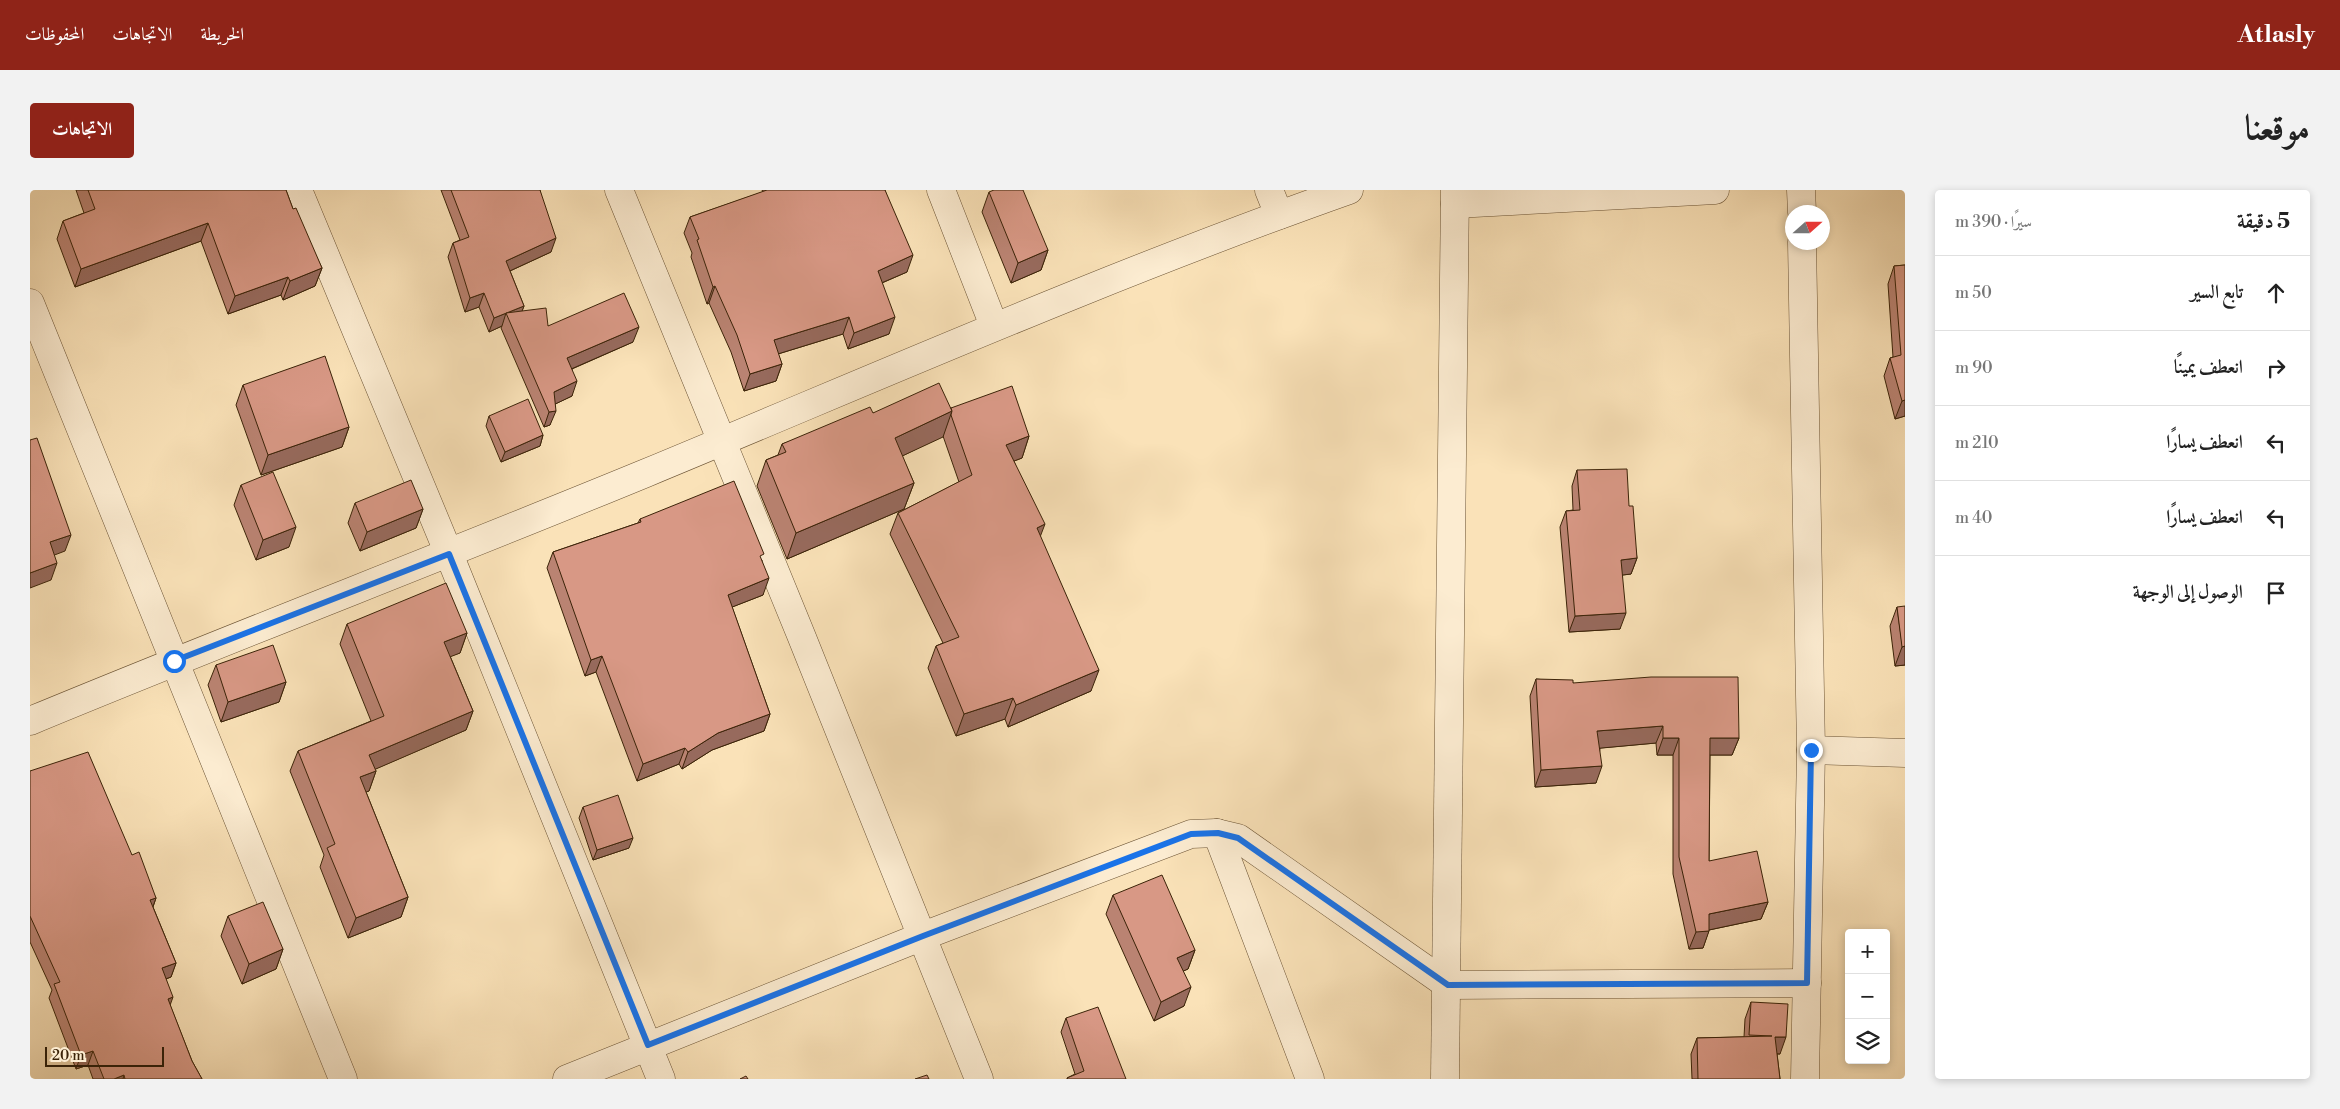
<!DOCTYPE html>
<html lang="ar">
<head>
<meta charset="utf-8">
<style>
  :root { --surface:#fff; --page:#f2f2f2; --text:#222; --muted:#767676; --line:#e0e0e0; --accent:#8f2418 }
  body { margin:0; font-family:"Libre Bodoni",Amiri,serif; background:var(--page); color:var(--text); direction:rtl }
  .controls { position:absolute; right:15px; bottom:15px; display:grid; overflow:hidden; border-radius:5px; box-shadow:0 2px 8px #0003 }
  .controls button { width:45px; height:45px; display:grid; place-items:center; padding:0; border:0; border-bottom:1px solid var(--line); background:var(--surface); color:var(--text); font:25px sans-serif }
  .compass { position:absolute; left:1755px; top:15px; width:45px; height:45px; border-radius:50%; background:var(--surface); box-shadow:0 2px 8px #0003; rotate:69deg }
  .scale { position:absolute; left:15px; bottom:12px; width:119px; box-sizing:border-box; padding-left:5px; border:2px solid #3b2308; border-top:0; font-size:14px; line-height:18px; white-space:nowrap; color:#3b2308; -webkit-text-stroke:4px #fcecd1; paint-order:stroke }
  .stop { position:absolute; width:15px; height:15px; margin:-11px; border:4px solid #1a73e8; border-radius:50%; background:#fff }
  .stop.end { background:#1a73e8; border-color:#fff; box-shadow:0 1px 5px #0008 }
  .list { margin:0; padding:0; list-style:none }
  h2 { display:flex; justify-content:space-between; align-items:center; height:65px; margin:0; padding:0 20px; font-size:21px }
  h2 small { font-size:16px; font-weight:400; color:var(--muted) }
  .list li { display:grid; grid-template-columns:32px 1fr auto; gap:15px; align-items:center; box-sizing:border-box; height:75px; padding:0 20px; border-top:1px solid var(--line) }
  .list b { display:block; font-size:19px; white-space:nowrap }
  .list em { font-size:16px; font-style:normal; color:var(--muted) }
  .icon { flex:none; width:28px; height:28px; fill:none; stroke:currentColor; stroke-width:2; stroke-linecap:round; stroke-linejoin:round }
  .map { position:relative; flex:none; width:1875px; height:889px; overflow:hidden; direction:ltr; border-radius:5px }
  header { display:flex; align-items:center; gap:30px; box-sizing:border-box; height:70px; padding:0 25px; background:var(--accent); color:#fff }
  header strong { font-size:24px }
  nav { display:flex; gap:28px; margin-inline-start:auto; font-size:18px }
  .intro { display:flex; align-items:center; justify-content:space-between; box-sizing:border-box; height:120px; padding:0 30px }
  h1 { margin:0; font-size:35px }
  .button { padding:12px 22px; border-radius:5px; background:var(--accent); color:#fff; font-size:18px; font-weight:700 }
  main { display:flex; gap:30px; padding:0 30px }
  aside { flex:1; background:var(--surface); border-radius:5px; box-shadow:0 2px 8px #0003 }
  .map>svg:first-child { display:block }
</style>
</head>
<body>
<header>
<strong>Atlasly</strong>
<nav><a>الخريطة</a><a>الاتجاهات</a><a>المحفوظات</a></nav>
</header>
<div class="intro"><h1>موقعنا</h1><a class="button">الاتجاهات</a></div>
<main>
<aside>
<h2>5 دقيقة<small>سيرًا · 390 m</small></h2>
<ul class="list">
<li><svg class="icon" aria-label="ahead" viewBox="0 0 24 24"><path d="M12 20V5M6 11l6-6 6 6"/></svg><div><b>تابع السير</b></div><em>50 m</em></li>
<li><svg class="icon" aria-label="right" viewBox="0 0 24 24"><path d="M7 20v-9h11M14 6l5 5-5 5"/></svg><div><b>انعطف يمينًا</b></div><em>90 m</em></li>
<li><svg class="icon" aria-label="left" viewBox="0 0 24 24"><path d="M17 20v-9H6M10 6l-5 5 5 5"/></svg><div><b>انعطف يسارًا</b></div><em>210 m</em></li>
<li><svg class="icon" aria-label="left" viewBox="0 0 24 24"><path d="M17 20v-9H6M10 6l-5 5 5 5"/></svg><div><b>انعطف يسارًا</b></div><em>40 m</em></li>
<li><svg class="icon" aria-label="arrive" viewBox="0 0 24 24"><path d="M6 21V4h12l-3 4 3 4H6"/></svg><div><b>الوصول إلى الوجهة</b></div></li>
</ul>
</aside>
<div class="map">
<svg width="1875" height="889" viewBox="0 0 1875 889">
  <rect width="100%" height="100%" fill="#fae2b8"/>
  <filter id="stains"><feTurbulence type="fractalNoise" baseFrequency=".004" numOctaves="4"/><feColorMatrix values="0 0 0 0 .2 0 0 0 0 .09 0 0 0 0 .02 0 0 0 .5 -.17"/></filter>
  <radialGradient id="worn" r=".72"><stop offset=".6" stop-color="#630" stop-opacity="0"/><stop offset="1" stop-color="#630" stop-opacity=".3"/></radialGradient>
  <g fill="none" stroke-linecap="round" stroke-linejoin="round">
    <g stroke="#6b5334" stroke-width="29">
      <g id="minor">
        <path d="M 268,0 L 419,364 L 631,889"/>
        <path d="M 589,0 L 771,445 L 949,889"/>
        <path d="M 911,0 L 964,136"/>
        <path d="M 1239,0 L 1249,25"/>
        <path d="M 1771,0 L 1772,22"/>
        <path d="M 1425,14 L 1685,0"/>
        <path d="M 1772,52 L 1781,560 L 1775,889"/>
        <path d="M 0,113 L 313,889"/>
        <path d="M 0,531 C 205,446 412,367 616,283 C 850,186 1081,84 1319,0"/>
        <path d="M 1781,560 L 1875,563"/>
        <path d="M 1187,643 L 1280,889"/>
        <path d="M 537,889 L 893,746 L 1161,644 L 1187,643 L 1208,648 L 1418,795 L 1777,793"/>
        <path d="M 1415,889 L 1425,0"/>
      </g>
    </g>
    <use href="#minor" stroke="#fcecd1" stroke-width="28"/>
  </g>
  <g fill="#ba8372" stroke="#3b2308">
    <path d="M 46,0 L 256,0 L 263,19 L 292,78 L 285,96 L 253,110 L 251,105 L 198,124 L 171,51 L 45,97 L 27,49 L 33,31 L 54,23 Z"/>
    <path d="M 411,0 L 510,0 L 521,62 L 480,81 L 494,116 L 492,121 L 518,136 L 603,152 L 542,179 L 542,206 L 525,214 L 520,235 L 514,237 L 471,138 L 472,136 L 459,142 L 449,117 L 435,122 L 418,67 L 423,53 L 430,50 Z"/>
    <path d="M 732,0 L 855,0 L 877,82 L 852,93 L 859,144 L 818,159 L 813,144 L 748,164 L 752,174 L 746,191 L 714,201 L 701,162 L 679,113 L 677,114 L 661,67 L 662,63 L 654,43 L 660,27 L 733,2 Z"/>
    <path d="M 959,2 L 1018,60 L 1011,80 L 981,93 L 952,22 Z"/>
    <path d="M 1875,75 L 1875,226 L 1865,229 L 1854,186 L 1860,168 L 1863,167 L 1858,94 L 1864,76 Z"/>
    <path d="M 213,195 L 319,237 L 312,257 L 231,285 L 206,215 Z"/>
    <path d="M 921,218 L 999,246 L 992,268 L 984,271 L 1010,346 L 1061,501 L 978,537 L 975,529 L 926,546 L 898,478 L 906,456 L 913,453 L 860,344 L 868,323 L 929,292 L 913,246 L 872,266 L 884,293 L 874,319 L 757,369 L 727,296 L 736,270 L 748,265 L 752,254 L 843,223 Z"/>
    <path d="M 459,226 L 513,245 L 510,256 L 471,272 L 456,236 Z"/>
    <path d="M 1547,280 L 1599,316 L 1607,368 L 1601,384 L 1592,385 L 1590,439 L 1539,442 L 1530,337 L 1536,321 L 1543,320 L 1542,296 Z"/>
    <path d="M 211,295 L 259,357 L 226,370 L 204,315 Z"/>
    <path d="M 325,313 L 393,319 L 386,338 L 330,361 L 318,333 Z"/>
    <path d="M 610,329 L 732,370 L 733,405 L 702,417 L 740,524 L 734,541 L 682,560 L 652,579 L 649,574 L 607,591 L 566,482 L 555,486 L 517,378 L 523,362 L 608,333 Z"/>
    <path d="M 1867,417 L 1875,475 L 1865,476 L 1860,436 Z"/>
    <path d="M 317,434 L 437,443 L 430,463 L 420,466 L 443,521 L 436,540 L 345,579 L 346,581 L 339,601 L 336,602 L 378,707 L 371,727 L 318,748 L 290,677 L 294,665 L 260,581 L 268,561 L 341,531 L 310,454 Z"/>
    <path d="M 186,475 L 256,492 L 249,512 L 191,532 L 178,495 Z"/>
    <path d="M 1506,489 L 1543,493 L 1709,548 L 1702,565 L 1680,565 L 1679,671 L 1738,712 L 1731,729 L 1679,740 L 1673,758 L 1659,759 L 1643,684 L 1643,565 L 1627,565 L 1626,553 L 1570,558 L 1566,593 L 1505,597 L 1500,506 Z"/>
    <path d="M 0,581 L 102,665 L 126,708 L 123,717 L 146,773 L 141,787 L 136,789 L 140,815 L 162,871 L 172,889 L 63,889 L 58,875 L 46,879 L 19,808 L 22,800 L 0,752 Z"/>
    <path d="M 553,617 L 599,658 L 563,670 L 549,628 Z"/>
    <path d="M 1083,705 L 1165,760 L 1158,779 L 1153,781 L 1154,816 L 1124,831 L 1076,724 Z"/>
    <path d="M 198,726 L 253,759 L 246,779 L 212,794 L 191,746 Z"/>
    <path d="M 1721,812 L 1750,864 L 1747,864 L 1750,889 L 1662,889 L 1661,864 L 1667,848 L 1714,847 L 1715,829 Z"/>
    <path d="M 1036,828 L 1096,889 L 1037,889 L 1037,888 L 1045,884 L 1031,842 Z"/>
  </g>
  <g fill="#976a5d" stroke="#3b2308">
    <path d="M 178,33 L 171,51 L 45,97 L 51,79 Z"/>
    <path d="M 526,48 L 521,62 L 471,85 L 476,71 Z"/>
    <path d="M 1018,60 L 1011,80 L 981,93 L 988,73 Z"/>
    <path d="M 883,65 L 877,82 L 842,97 L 848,81 Z"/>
    <path d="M 292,78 L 285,96 L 253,110 L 260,91 Z"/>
    <path d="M 258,87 L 251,105 L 198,124 L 205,106 Z"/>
    <path d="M 685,96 L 679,113 L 677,114 L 683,97 Z"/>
    <path d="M 454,103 L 449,117 L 435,122 L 440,108 Z"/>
    <path d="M 494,116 L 489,129 L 476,123 L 472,136 L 459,142 L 464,128 Z"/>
    <path d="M 819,127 L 813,144 L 738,167 L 744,150 Z"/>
    <path d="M 865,127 L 859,144 L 818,159 L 824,143 Z"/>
    <path d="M 609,137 L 603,152 L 532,183 L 537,168 Z"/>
    <path d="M 752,174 L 746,191 L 714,201 L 720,184 Z"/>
    <path d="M 547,191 L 542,206 L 519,217 L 524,202 Z"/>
    <path d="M 1875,210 L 1875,226 L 1865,229 L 1872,211 Z"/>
    <path d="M 526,221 L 520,235 L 514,237 L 519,222 Z"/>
    <path d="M 922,221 L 913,247 L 855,274 L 865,248 Z"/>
    <path d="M 319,237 L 312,257 L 231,285 L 238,265 Z"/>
    <path d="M 513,245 L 510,256 L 471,272 L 475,262 Z"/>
    <path d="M 999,246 L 992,268 L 968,277 L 976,255 Z"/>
    <path d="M 884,293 L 874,319 L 757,369 L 766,343 Z"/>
    <path d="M 393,319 L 386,338 L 330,361 L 337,342 Z"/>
    <path d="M 1015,334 L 1007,355 L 1007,338 Z"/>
    <path d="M 266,337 L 259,357 L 226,370 L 233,350 Z"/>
    <path d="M 41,345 L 35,361 L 14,369 L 20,352 Z"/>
    <path d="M 1607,368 L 1601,384 L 1585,386 L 1591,370 Z"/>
    <path d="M 27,373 L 21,390 L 0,398 L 0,383 Z"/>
    <path d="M 739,388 L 733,405 L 692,421 L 698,405 Z"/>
    <path d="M 1596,423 L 1590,439 L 1539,442 L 1545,426 Z"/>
    <path d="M 437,443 L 430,463 L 407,472 L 414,452 Z"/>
    <path d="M 1875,456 L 1875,475 L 1865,476 L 1872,457 Z"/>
    <path d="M 572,466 L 566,482 L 555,486 L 561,470 Z"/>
    <path d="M 1069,480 L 1061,501 L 978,537 L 986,515 Z"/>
    <path d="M 256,492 L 249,512 L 191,532 L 198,512 Z"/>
    <path d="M 983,508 L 975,529 L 926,546 L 934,524 Z"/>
    <path d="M 443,521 L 436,540 L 332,585 L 339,565 Z"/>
    <path d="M 740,524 L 734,541 L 682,560 L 652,579 L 658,562 L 688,543 Z"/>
    <path d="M 1633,536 L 1626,553 L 1561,559 L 1567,541 Z"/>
    <path d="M 1633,548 L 1649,548 L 1643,565 L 1627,565 Z"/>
    <path d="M 1680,548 L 1709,548 L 1702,565 L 1673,565 Z"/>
    <path d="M 655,558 L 649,574 L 607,591 L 613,574 Z"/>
    <path d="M 1572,576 L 1566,593 L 1505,597 L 1511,580 Z"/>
    <path d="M 346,581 L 339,601 L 323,607 L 330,587 Z"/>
    <path d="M 603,648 L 599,658 L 563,670 L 567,660 Z"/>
    <path d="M 378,707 L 371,727 L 318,748 L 326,728 Z"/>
    <path d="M 126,708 L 121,722 L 120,710 Z"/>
    <path d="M 1738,712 L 1731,729 L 1674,741 L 1679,741 L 1673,758 L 1659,759 L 1666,742 L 1679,724 Z"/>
    <path d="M 253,759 L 246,779 L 212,794 L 219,774 Z"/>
    <path d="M 1165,760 L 1158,779 L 1140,787 L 1147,768 Z"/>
    <path d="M 146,773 L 141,787 L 127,792 L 132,778 Z"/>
    <path d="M 1161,797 L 1154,816 L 1124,831 L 1131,812 Z"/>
    <path d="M 143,807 L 138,821 L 138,809 Z"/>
    <path d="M 1745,847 L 1756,847 L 1750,864 L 1739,863 Z"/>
    <path d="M 63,861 L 58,875 L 46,879 L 51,865 Z"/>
    <path d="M 94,885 L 93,889 L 84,889 Z"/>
  </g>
  <g fill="#d89885" stroke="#3b2308">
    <path d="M 58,0 L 256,0 L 263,19 L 266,18 L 292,78 L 260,91 L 258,87 L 205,106 L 178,33 L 51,79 L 33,31 L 65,19 Z"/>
    <path d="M 421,0 L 510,0 L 526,48 L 476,71 L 494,116 L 464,128 L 454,103 L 440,108 L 423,53 L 439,47 Z"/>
    <path d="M 737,0 L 855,0 L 883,65 L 848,81 L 865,127 L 824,143 L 819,127 L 744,150 L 752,174 L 720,184 L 707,145 L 685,96 L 683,97 L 667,50 L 669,49 L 660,27 Z"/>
    <path d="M 964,0 L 993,0 L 1018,60 L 988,73 L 959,2 Z"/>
    <path d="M 1875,75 L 1875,210 L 1872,211 L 1860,168 L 1871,165 L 1864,76 Z"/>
    <path d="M 594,103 L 609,137 L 537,168 L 547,191 L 524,202 L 526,221 L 519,222 L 476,123 L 516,118 L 518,136 Z"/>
    <path d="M 295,166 L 319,237 L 238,265 L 213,195 Z"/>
    <path d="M 909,193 L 922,221 L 865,248 L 884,293 L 766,343 L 736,270 L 756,262 L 752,254 L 840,217 L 843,223 Z"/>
    <path d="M 982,196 L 999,246 L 976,255 L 1015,334 L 1007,338 L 1069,480 L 986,515 L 983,508 L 934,524 L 906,456 L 929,447 L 868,323 L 942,285 L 921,225 L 922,221 L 921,218 Z"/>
    <path d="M 498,209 L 513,245 L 475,262 L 459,226 Z"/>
    <path d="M 7,248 L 41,345 L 20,352 L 27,373 L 0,383 L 0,250 Z"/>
    <path d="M 1597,279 L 1599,316 L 1603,316 L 1607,368 L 1591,370 L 1596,423 L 1545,426 L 1536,321 L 1550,320 L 1547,280 Z"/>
    <path d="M 243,282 L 266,337 L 233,350 L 211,295 Z"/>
    <path d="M 381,290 L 393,319 L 337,342 L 325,313 Z"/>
    <path d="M 704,291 L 734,364 L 730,366 L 739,388 L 698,405 L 740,524 L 688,543 L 658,562 L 655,558 L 613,574 L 572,466 L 561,470 L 523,362 L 611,332 L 610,329 Z"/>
    <path d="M 416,393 L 437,443 L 414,452 L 443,521 L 339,565 L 346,581 L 330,587 L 378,707 L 326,728 L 297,658 L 305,654 L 268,561 L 354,526 L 317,434 Z"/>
    <path d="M 1875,416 L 1875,456 L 1872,457 L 1867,417 Z"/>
    <path d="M 243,455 L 256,492 L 198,512 L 186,475 Z"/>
    <path d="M 1621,487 L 1708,487 L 1709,548 L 1680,548 L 1679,671 L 1727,661 L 1738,712 L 1679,724 L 1679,741 L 1666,742 L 1649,667 L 1649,548 L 1633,548 L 1633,536 L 1567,541 L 1572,576 L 1511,580 L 1506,489 L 1543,490 L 1543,493 Z"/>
    <path d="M 58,562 L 102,665 L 109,662 L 126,708 L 120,710 L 146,773 L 132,778 L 143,807 L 138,809 L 162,871 L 172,889 L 95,889 L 94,885 L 84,889 L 74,889 L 63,861 L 51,865 L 24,794 L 30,792 L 0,726 L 0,581 Z"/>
    <path d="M 588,605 L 603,648 L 567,660 L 553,617 Z"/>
    <path d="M 1132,685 L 1165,760 L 1147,768 L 1161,797 L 1131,812 L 1083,705 Z"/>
    <path d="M 233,712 L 253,759 L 219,774 L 198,726 Z"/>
    <path d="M 1721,812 L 1758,814 L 1756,847 L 1745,847 L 1750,889 L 1668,889 L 1667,848 L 1742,846 L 1719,845 Z"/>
    <path d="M 1068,817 L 1096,889 L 1038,889 L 1037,888 L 1054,881 L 1036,828 Z"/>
    <path d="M 897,885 L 899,889 L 885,889 Z"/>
    <path d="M 716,886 L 718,889 L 710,889 Z"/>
  </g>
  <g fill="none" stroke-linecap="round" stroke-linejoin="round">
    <path stroke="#1a73e8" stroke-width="6" d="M 144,471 L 419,364 L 618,855 L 893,746 L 1161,644 L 1188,643 L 1208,648 L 1418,795 L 1777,793 L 1781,560"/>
  </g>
  <rect width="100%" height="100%" filter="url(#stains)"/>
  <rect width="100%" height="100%" fill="url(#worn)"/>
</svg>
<div class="controls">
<button>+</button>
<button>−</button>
<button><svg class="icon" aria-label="layers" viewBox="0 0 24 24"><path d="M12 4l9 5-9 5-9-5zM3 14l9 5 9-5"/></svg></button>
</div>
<svg class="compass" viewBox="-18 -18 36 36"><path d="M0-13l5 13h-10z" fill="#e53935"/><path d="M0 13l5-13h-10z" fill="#767676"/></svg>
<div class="scale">20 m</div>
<div class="stop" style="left:144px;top:471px"></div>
<div class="stop end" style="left:1781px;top:560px"></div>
</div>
</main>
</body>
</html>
